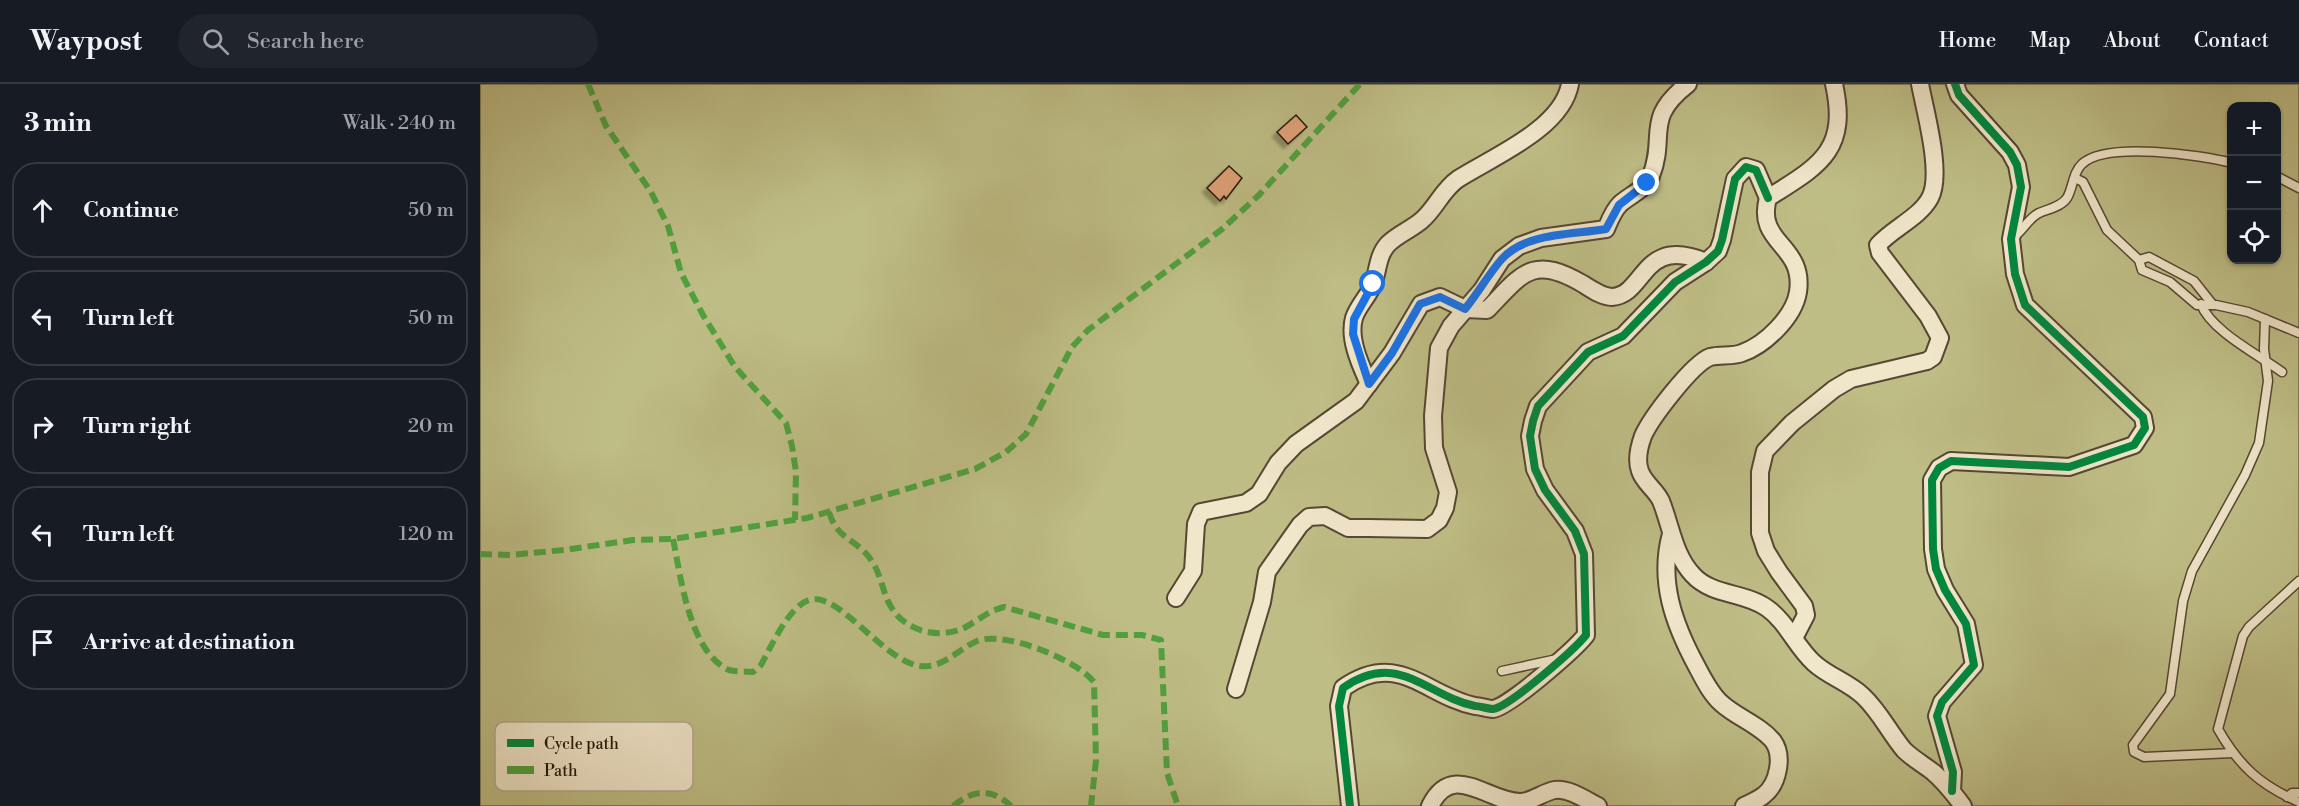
<!DOCTYPE html>
<html lang="en">
<head>
<meta charset="utf-8">
<style>
  :root { --surface:#171b24; --page:#20242c; --text:#f1f3f6; --muted:#9ea1a6; --line:#363941 }
  body { margin:0; font-family:"Libre Bodoni",serif; background:var(--page); color:var(--text) }
  .controls { position:absolute; right:18px; top:18px; display:grid; overflow:hidden; border-radius:12px; box-shadow:0 2px 4px #0004 }
  .controls button { width:54px; height:54px; display:grid; place-items:center; padding:0; border:0; border-bottom:2px solid var(--line); background:var(--surface); color:var(--text); font:30px sans-serif }
  .stop { position:absolute; width:18px; height:18px; margin:-14px; border:4px solid #1a73e8; border-radius:50%; background:#fff }
  .stop.end { background:#1a73e8; border-color:#fff; box-shadow:0 2px 6px #0008 }
  .list { margin:0; padding:0; list-style:none }
  h2 { display:flex; justify-content:space-between; align-items:center; height:78px; margin:0; padding:0 24px; font-size:26px }
  h2 small { font-size:20px; font-weight:400; color:var(--muted) }
  .list li { display:grid; grid-template-columns:39px 1fr auto; gap:18px; align-items:center; box-sizing:border-box; height:96px; margin:0 12px 12px; padding:0 12px; border:2px solid var(--line); border-radius:24px }
  .list b { display:block; font-size:22px; white-space:nowrap }
  .list em { font-size:20px; font-style:normal; color:var(--muted) }
  .icon { flex:none; width:33px; height:33px; fill:none; stroke:currentColor; stroke-width:2; stroke-linecap:round; stroke-linejoin:round }
  .map { position:relative; flex:none; width:1819px; height:722px; overflow:hidden }
  header { display:flex; align-items:center; gap:36px; box-sizing:border-box; height:84px; padding:0 30px; background:var(--surface); border-bottom:2px solid var(--line) }
  header strong { font-size:28px }
  nav { display:flex; gap:33px; margin-inline-start:auto; font-size:21px }
  .search { width:420px; height:54px; background:var(--page); display:flex; align-items:center; gap:15px; box-sizing:border-box; padding:0 21px; border-radius:33px; color:var(--muted); font-size:22px }
  main { display:flex }
  aside { flex:1; background:var(--surface) }
  .map>svg:first-child { display:block }
</style>
</head>
<body>
<header>
<strong>Waypost</strong>
<div class="search"><svg class="icon" aria-label="search" viewBox="0 0 24 24"><circle cx="10" cy="10" r="6"/><path d="M15 15l6 6"/></svg>Search here</div>
<nav><a>Home</a><a>Map</a><a>About</a><a>Contact</a></nav>
</header>
<main>
<aside>
<h2>3 min<small>Walk · 240 m</small></h2>
<ul class="list">
<li><svg class="icon" aria-label="ahead" viewBox="0 0 24 24"><path d="M12 20V5M6 11l6-6 6 6"/></svg><div><b>Continue</b></div><em>50 m</em></li>
<li><svg class="icon" aria-label="left" viewBox="0 0 24 24"><path d="M17 20v-9H6M10 6l-5 5 5 5"/></svg><div><b>Turn left</b></div><em>50 m</em></li>
<li><svg class="icon" aria-label="right" viewBox="0 0 24 24"><path d="M7 20v-9h11M14 6l5 5-5 5"/></svg><div><b>Turn right</b></div><em>20 m</em></li>
<li><svg class="icon" aria-label="left" viewBox="0 0 24 24"><path d="M17 20v-9H6M10 6l-5 5 5 5"/></svg><div><b>Turn left</b></div><em>120 m</em></li>
<li><svg class="icon" aria-label="arrive" viewBox="0 0 24 24"><path d="M6 21V4h12l-3 4 3 4H6"/></svg><div><b>Arrive at destination</b></div></li>
</ul>
</aside>
<div class="map">
<svg width="1819" height="722" viewBox="0 0 1819 722">
  <defs>
    <filter id="shadow"><feDropShadow dx="-4.5" dy="4.5" stdDeviation="1.5" flood-color="#0004"/></filter>
  </defs>
  <rect width="100%" height="100%" fill="#e8d9ad"/>
  <filter id="stains"><feTurbulence type="fractalNoise" baseFrequency=".00333" numOctaves="4"/><feColorMatrix values="0 0 0 0 .2 0 0 0 0 .09 0 0 0 0 .02 0 0 0 .5 -.17"/></filter>
  <radialGradient id="worn" r=".72"><stop offset=".6" stop-color="#630" stop-opacity="0"/><stop offset="1" stop-color="#630" stop-opacity=".3"/></radialGradient>
  <path fill="#bebd85" stroke="#726a48" stroke-width="1.5" fill-rule="evenodd" d="M 0,0 L 1819,0 L 1819,722 L 0,722 ZM 1752,22 L 1796,22 L 1796,176 L 1752,176 Z"/>
  <g fill="#dfa177" stroke="#25160a" stroke-width="1.5" filter="url(#shadow)">
    <path d="M 816,31 L 827,43 L 808,60 L 797,48 Z"/>
    <path d="M 749,82 L 762,94 L 746,115 L 744,112 L 740,117 L 727,104 Z"/>
  </g>
  <g fill="none" stroke-linecap="round" stroke-linejoin="round">
    <g stroke="#564733" stroke-width="11">
      <g id="service">
        <path d="M 1796,92 L 1819,104"/>
        <path d="M 1595,94 L 1603,98 L 1627,146 L 1659,176 L 1662,186 L 1690,198 L 1717,221 L 1736,221 L 1768,228 L 1819,249"/>
        <path d="M 1532,154 C 1543,148 1547,135 1559,129 C 1568,125 1581,123 1587,114 C 1593,104 1593,88 1602,80 C 1626,57 1721,71 1752,79"/>
        <path d="M 1659,176 L 1669,173 L 1714,197 L 1733,221"/>
        <path d="M 1721,220 C 1731,247 1779,271 1802,288"/>
        <path d="M 1819,497 L 1769,543 L 1763,552 L 1738,645 C 1759,682 1780,701 1819,718"/>
        <path d="M 1022,587 L 1077,575"/>
        <path d="M 1753,669 L 1664,673 L 1654,668 L 1653,661 L 1690,610 L 1703,517 L 1712,487 L 1765,391 L 1779,359 L 1788,297 L 1784,265 L 1785,235"/>
        <path d="M 1807,713 L 1812,709 L 1819,709"/>
      </g>
    </g>
    <g stroke="#564733" stroke-width="20">
      <g id="minor">
        <path d="M 1354,0 C 1369,68 1338,82 1288,114 C 1275,160 1325,160 1318,208 C 1314,233 1285,261 1262,269 C 1252,273 1240,270 1230,273 C 1212,280 1171,334 1163,352 C 1159,363 1156,376 1160,387 C 1164,399 1176,406 1181,417 C 1191,442 1194,471 1213,491 C 1232,512 1265,508 1287,524 C 1307,538 1316,563 1334,579 C 1348,592 1368,598 1383,612 C 1400,628 1409,648 1424,666 C 1432,674 1444,681 1453,688 C 1465,698 1474,710 1483,722"/>
        <path d="M 889,300 C 881,282 868,255 874,234 C 878,221 890,211 894,198 C 898,185 898,171 908,160 C 918,150 932,145 942,136 C 956,124 962,106 978,95 C 1012,73 1082,45 1090,0"/>
        <path d="M 1191,450 C 1178,497 1194,540 1216,581 C 1223,594 1230,609 1241,619 C 1256,633 1280,641 1293,657 C 1304,672 1298,700 1284,711 C 1278,716 1270,719 1264,722"/>
        <path d="M 696,514 L 713,487 L 716,440 L 721,428 L 766,419 L 779,410 L 798,379 L 816,360 L 876,317 L 912,269 L 941,220 L 960,213 L 985,225 L 1007,226 C 1042,190 1052,170 1103,200 C 1111,205 1122,213 1132,213 C 1166,211 1161,151 1226,178"/>
        <path d="M 1314,554 L 1326,531 L 1324,522 L 1299,488 L 1286,467 L 1280,449 L 1280,388 L 1285,367 L 1312,339 L 1354,305 L 1371,295 L 1447,277 L 1453,273 L 1460,254 L 1448,232 L 1400,169 L 1398,161 C 1413,144 1439,134 1450,114 C 1463,90 1445,27 1440,0"/>
        <path d="M 756,605 L 782,518 L 787,488 L 820,441 L 829,433 L 845,432 L 868,444 L 888,444 L 947,445 L 959,436 L 965,424 L 968,408 L 954,364 L 953,332 L 959,264 L 971,242 L 1002,206 L 1022,175 L 1039,162 L 1061,154 L 1126,145 C 1130,136 1133,127 1140,120 C 1150,111 1166,105 1171,92 C 1187,51 1163,35 1208,0"/>
        <path d="M 1472,707 L 1473,688 L 1457,632 L 1462,618 L 1494,581 L 1486,540 L 1465,506 L 1456,485 L 1453,465 L 1452,396 L 1459,384 L 1471,377 L 1589,383 L 1654,361 L 1665,344 L 1663,333 L 1545,221 L 1535,190 L 1531,155 L 1541,103 L 1537,81 L 1530,68 L 1479,11 L 1475,0"/>
        <path d="M 870,722 L 859,622 L 863,604 C 918,565 946,612 995,622 C 1000,622 1008,625 1013,625 C 1029,623 1095,565 1106,551 L 1104,470 L 1095,447 L 1065,406 L 1055,385 L 1050,352 L 1053,337 L 1058,322 L 1108,268 L 1143,252 L 1195,198 L 1226,178 L 1238,167 L 1242,156 L 1255,95 L 1266,83 L 1276,86 L 1288,114"/>
        <path d="M 950,722 C 973,676 1007,718 1040,718 C 1052,718 1063,708 1075,706 C 1089,704 1106,716 1118,722"/>
      </g>
    </g>
    <use href="#service" stroke="#f0e6ca" stroke-width="8"/>
    <use href="#minor" stroke="#f0e6ca" stroke-width="16"/>
    <g stroke="#50a13e" stroke-width="6" stroke-dasharray="12 6" stroke-linecap="butt">
      <path d="M 108,0 L 126,42 L 171,108 L 188,142 L 201,189 L 223,231 L 255,283 L 306,339 L 312,362 L 316,388 L 315,436"/>
      <path d="M 349,428 C 358,458 378,454 393,479 C 402,493 403,512 413,526 C 428,548 460,555 484,544 C 499,536 508,527 524,523 L 623,551 L 662,551 L 681,556 L 687,689 L 698,722"/>
      <path d="M 193,455 C 201,493 209,568 249,586 C 256,588 266,587 273,588 L 281,581 C 291,563 309,522 329,516 C 358,506 403,577 440,582 C 463,585 478,565 497,557 C 524,546 597,576 614,598 L 616,676 L 611,722"/>
      <path d="M 0,470 L 30,471 L 84,466 L 153,456 L 193,455 L 327,434 L 495,385 L 526,368 L 546,350 L 592,263 L 608,246 L 741,146 L 779,111 L 880,0"/>
      <path d="M 473,722 C 493,706 511,703 531,722"/>
    </g>
    <g stroke="#f0e6ca" stroke-width="11">
      <g id="cycleway">
        <path d="M 1472,707 L 1473,688 L 1457,632 L 1462,618 L 1494,581 L 1486,540 L 1465,506 L 1456,485 L 1453,465 L 1452,396 L 1459,384 L 1471,377 L 1589,383 L 1654,361 L 1665,344 L 1663,333 L 1545,221 L 1535,190 L 1531,155 L 1541,103 L 1537,81 L 1530,68 L 1479,11 L 1475,0"/>
        <path d="M 870,722 L 859,622 L 863,604 C 918,565 946,612 995,622 C 1000,622 1008,625 1013,625 C 1029,623 1095,565 1106,551 L 1104,470 L 1095,447 L 1065,406 L 1055,385 L 1050,352 L 1053,337 L 1058,322 L 1108,268 L 1143,252 L 1195,198 L 1226,178 L 1238,167 L 1242,156 L 1255,95 L 1266,83 L 1276,86 L 1288,114"/>
      </g>
    </g>
    <use href="#cycleway" stroke="#00873e" stroke-width="8"/>
  </g>
  <g fill="none" stroke-linecap="round" stroke-linejoin="round">
    <path stroke="#1a73e8" stroke-width="8" d="M 893,200 L 874,235 L 873,250 L 889,300 L 912,269 L 940,220 L 960,213 L 985,225 C 998,209 1008,191 1021,176 C 1045,148 1093,151 1126,145 L 1139,121 L 1167,99"/>
  </g>
  <rect x="15" y="638" width="198" height="69" rx="9" fill="#f0e6ca" stroke="#b3a890" stroke-width="1.5"/>
  <rect x="27" y="655" width="27" height="8" fill="#00873e"/>
  <rect x="27" y="682" width="27" height="8" fill="#50a13e"/>
  <g font-size="16" fill="#25160a">
    <text x="64" y="665">Cycle path</text>
    <text x="64" y="692">Path</text>
  </g>
  <rect width="100%" height="100%" filter="url(#stains)"/>
  <rect width="100%" height="100%" fill="url(#worn)"/>
</svg>
<div class="controls">
<button>+</button>
<button>−</button>
<button><svg class="icon" aria-label="locate" viewBox="0 0 24 24"><circle cx="12" cy="12" r="6"/><path d="M12 2v4M12 18v4M2 12h4M18 12h4"/></svg></button>
</div>
<div class="stop" style="left:893px;top:200px"></div>
<div class="stop end" style="left:1167px;top:99px"></div>
</div>
</main>
</body>
</html>
